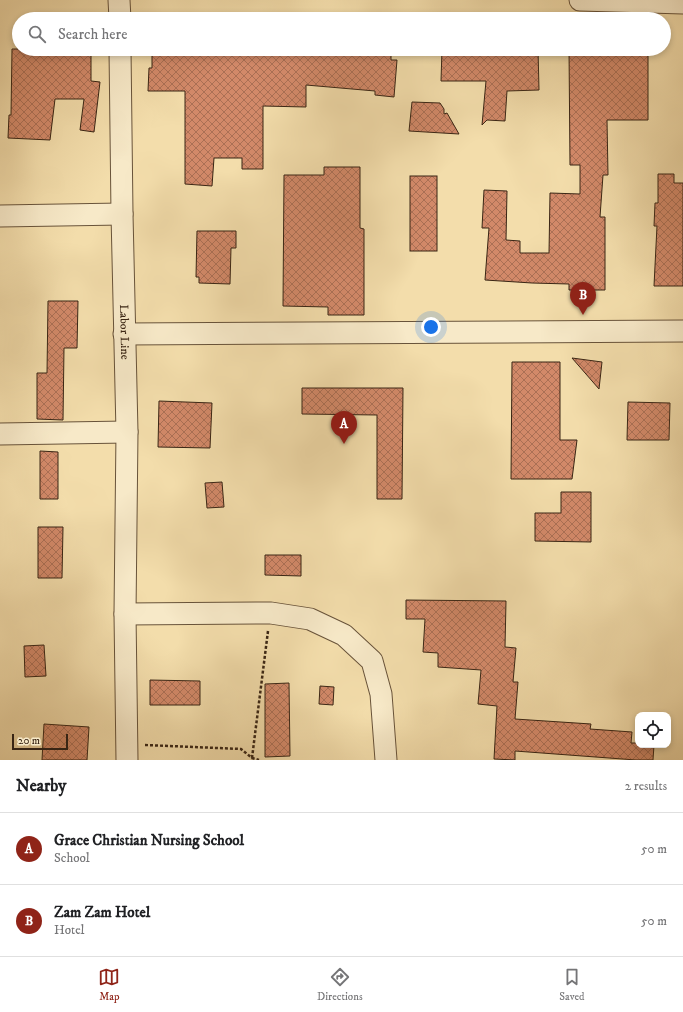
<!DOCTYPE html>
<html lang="en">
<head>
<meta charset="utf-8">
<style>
  :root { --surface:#fff; --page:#f6f6f6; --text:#202124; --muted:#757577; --line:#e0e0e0; --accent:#8f2418 }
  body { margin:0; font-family:"IM FELL DW Pica",serif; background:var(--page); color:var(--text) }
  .controls { position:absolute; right:12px; bottom:12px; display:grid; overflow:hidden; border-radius:8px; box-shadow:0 2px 6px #0003 }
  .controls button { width:36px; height:36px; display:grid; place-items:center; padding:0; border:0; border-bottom:1px solid var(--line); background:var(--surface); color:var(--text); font:20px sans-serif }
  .scale { position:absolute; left:12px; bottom:10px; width:56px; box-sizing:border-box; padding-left:4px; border:2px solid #392514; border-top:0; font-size:11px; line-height:14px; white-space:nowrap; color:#392514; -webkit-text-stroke:3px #f7e9c8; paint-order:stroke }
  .you { position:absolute; left:431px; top:327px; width:14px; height:14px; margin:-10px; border:3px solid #fff; border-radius:50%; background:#1a73e8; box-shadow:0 0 0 6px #1a73e833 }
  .badge { display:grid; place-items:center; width:26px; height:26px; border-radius:50%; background:var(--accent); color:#fff; font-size:13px; font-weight:700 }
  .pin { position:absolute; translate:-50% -33px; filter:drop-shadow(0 1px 2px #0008) }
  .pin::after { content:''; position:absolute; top:21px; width:14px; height:12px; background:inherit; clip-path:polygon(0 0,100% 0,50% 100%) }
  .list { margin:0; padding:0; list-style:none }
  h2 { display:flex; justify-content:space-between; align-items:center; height:52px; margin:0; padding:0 16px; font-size:17px }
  h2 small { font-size:13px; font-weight:400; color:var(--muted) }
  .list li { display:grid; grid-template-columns:26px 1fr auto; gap:12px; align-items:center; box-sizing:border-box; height:72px; padding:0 16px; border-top:1px solid var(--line) }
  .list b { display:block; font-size:15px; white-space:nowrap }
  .list p { margin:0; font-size:13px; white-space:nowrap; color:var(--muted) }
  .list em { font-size:13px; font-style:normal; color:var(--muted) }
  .icon { flex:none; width:22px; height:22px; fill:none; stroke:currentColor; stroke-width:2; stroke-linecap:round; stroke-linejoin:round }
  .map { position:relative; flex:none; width:683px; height:760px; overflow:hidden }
  .search { position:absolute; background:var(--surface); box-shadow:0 2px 6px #0003; left:12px; right:12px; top:12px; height:44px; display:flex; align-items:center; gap:10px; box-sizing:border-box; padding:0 14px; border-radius:22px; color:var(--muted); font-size:15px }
  .sheet { height:196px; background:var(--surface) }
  nav { display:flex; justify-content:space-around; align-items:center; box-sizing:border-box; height:56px; border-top:1px solid var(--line); background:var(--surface); font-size:11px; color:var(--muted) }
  nav a { display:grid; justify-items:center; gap:2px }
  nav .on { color:var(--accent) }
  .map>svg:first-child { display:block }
</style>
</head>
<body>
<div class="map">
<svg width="683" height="760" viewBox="0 0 683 760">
  <defs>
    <pattern id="building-cross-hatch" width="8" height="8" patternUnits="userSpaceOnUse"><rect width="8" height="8" fill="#d28969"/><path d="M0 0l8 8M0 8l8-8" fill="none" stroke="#ab7055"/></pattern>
  </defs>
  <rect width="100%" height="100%" fill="#f3ddab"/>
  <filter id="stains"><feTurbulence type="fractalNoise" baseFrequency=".005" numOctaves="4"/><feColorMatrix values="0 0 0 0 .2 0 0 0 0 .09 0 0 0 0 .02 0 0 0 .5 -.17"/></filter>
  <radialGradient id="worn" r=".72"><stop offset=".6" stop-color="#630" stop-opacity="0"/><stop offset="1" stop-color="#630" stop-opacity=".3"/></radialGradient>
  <g fill="url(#building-cross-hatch)" stroke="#392514">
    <path d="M 12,49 L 91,49 L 91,81 L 100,82 L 94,132 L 80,130 L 84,99 L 55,99 L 50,140 L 8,138 L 9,115 L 11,115 Z"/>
    <path d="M 152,49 L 229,51 L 229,49 L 391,49 L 391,60 L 397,60 L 394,97 L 375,95 L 375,91 L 306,85 L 306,107 L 263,106 L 263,169 L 242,169 L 242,158 L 214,158 L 212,186 L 185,184 L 185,91 L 148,91 L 149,68 L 152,68 Z"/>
    <path d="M 442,49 L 538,49 L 539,90 L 507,91 L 505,121 L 487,120 L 482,125 L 486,81 L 441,81 Z"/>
    <path d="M 569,49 L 648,49 L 648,120 L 607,120 L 608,175 L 603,175 L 600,217 L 605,217 L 605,290 L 569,290 L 569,284 L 532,283 L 485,280 L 489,228 L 482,228 L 484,190 L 507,191 L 506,240 L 520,241 L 520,253 L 549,253 L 550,193 L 580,194 L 580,165 L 570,165 Z"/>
    <path d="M 412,102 L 440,103 L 444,109 L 444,114 L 447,113 L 459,134 L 409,131 Z"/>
    <path d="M 324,167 L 360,167 L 360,228 L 364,229 L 364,315 L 328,315 L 328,307 L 283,306 L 284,175 L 324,175 Z"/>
    <path d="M 658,174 L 674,174 L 674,183 L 683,183 L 683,286 L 654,286 L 657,226 L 654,226 L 655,203 L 658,203 Z"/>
    <rect x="410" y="176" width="27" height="75"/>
    <path d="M 197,231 L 236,231 L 236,248 L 231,248 L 230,284 L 199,283 L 199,277 L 196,277 Z"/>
    <path d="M 48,301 L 78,301 L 77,348 L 64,348 L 63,420 L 37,419 L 37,373 L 47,373 Z"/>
    <path d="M 572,358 L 602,362 L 599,389 Z"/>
    <path d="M 512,362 L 560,362 L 560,440 L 577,440 L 572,479 L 511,479 Z"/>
    <path d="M 302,388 L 403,388 L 402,499 L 377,499 L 377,415 L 302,414 Z"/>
    <path d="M 159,401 L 212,403 L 210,448 L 158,447 Z"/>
    <path d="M 628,402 L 670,403 L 669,440 L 627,440 Z"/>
    <path d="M 40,451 L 58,452 L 58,499 L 40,499 Z"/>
    <path d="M 222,482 L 224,507 L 207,508 L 205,483 Z"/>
    <path d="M 561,492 L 591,492 L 591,542 L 535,541 L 535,513 L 561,513 Z"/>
    <path d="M 38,527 L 63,527 L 62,578 L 38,578 Z"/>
    <path d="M 265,555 L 301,555 L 301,576 L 265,575 Z"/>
    <path d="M 406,600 L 506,601 L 505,647 L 516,648 L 513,682 L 518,682 L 515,719 L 591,724 L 590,729 L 632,732 L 631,743 L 638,743 L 638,745 L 654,745 L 653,760 L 636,760 L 515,751 L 515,760 L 494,759 L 497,706 L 478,704 L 481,670 L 438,667 L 438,653 L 423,652 L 425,619 L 406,619 Z"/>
    <path d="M 44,645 L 46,676 L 25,677 L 24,646 Z"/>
    <path d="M 150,680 L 200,681 L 200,705 L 150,705 Z"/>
    <path d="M 289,683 L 290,756 L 265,757 L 265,684 Z"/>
    <path d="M 320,686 L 334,687 L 333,705 L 319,704 Z"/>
    <path d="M 44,724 L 89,727 L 87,760 L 42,760 Z"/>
  </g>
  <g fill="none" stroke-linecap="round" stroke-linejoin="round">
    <g stroke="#68533a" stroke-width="23">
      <g id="minor">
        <path d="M 119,0 L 120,19"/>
        <path d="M 580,0 L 683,3"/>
        <path id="s1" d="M 120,49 L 122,214 L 127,432 L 125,614 L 127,760"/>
        <path d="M 0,216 L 122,214"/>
        <path d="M 124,334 L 683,331"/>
        <path d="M 0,434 L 127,432"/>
        <path d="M 125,614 L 271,613 L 310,619 L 344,635 L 372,661 L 381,694 L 386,760"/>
      </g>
    </g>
    <g stroke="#392514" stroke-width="2.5" stroke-dasharray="3 2" stroke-linecap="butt">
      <path d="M 145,745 L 241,749 L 252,758 L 259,760"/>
      <path d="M 252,758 L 268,631"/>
    </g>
    <use href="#minor" stroke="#f7e9c8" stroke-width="21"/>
  </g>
  <g text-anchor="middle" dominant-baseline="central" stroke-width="4" stroke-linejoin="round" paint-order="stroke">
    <g font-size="12" fill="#392514" stroke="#f7e9c8">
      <text stroke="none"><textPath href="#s1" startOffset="283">Labor Line</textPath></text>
    </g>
  </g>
  <rect width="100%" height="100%" filter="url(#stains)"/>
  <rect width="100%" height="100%" fill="url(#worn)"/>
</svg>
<div class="controls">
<button><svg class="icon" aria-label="locate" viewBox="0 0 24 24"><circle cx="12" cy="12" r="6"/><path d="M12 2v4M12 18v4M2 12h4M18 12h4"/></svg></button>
</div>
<div class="scale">20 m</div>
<div class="you"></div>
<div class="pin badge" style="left:344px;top:444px">A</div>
<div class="pin badge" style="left:583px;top:315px">B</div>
<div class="search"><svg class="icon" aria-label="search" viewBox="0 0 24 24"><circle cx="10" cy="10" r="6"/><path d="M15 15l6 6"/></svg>Search here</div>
</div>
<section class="sheet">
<h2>Nearby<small>2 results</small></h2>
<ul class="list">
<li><span class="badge">A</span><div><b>Grace Christian Nursing School</b><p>School</p></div><em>50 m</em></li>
<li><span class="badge">B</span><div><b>Zam Zam Hotel</b><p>Hotel</p></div><em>50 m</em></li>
</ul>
</section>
<nav>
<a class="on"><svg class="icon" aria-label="map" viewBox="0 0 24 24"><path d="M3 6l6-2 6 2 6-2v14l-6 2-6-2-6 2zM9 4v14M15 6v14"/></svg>Map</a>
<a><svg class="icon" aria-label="directions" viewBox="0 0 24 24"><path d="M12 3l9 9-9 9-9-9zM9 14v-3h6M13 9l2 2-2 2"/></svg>Directions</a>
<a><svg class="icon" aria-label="saved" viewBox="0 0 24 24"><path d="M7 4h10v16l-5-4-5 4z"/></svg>Saved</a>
</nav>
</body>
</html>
